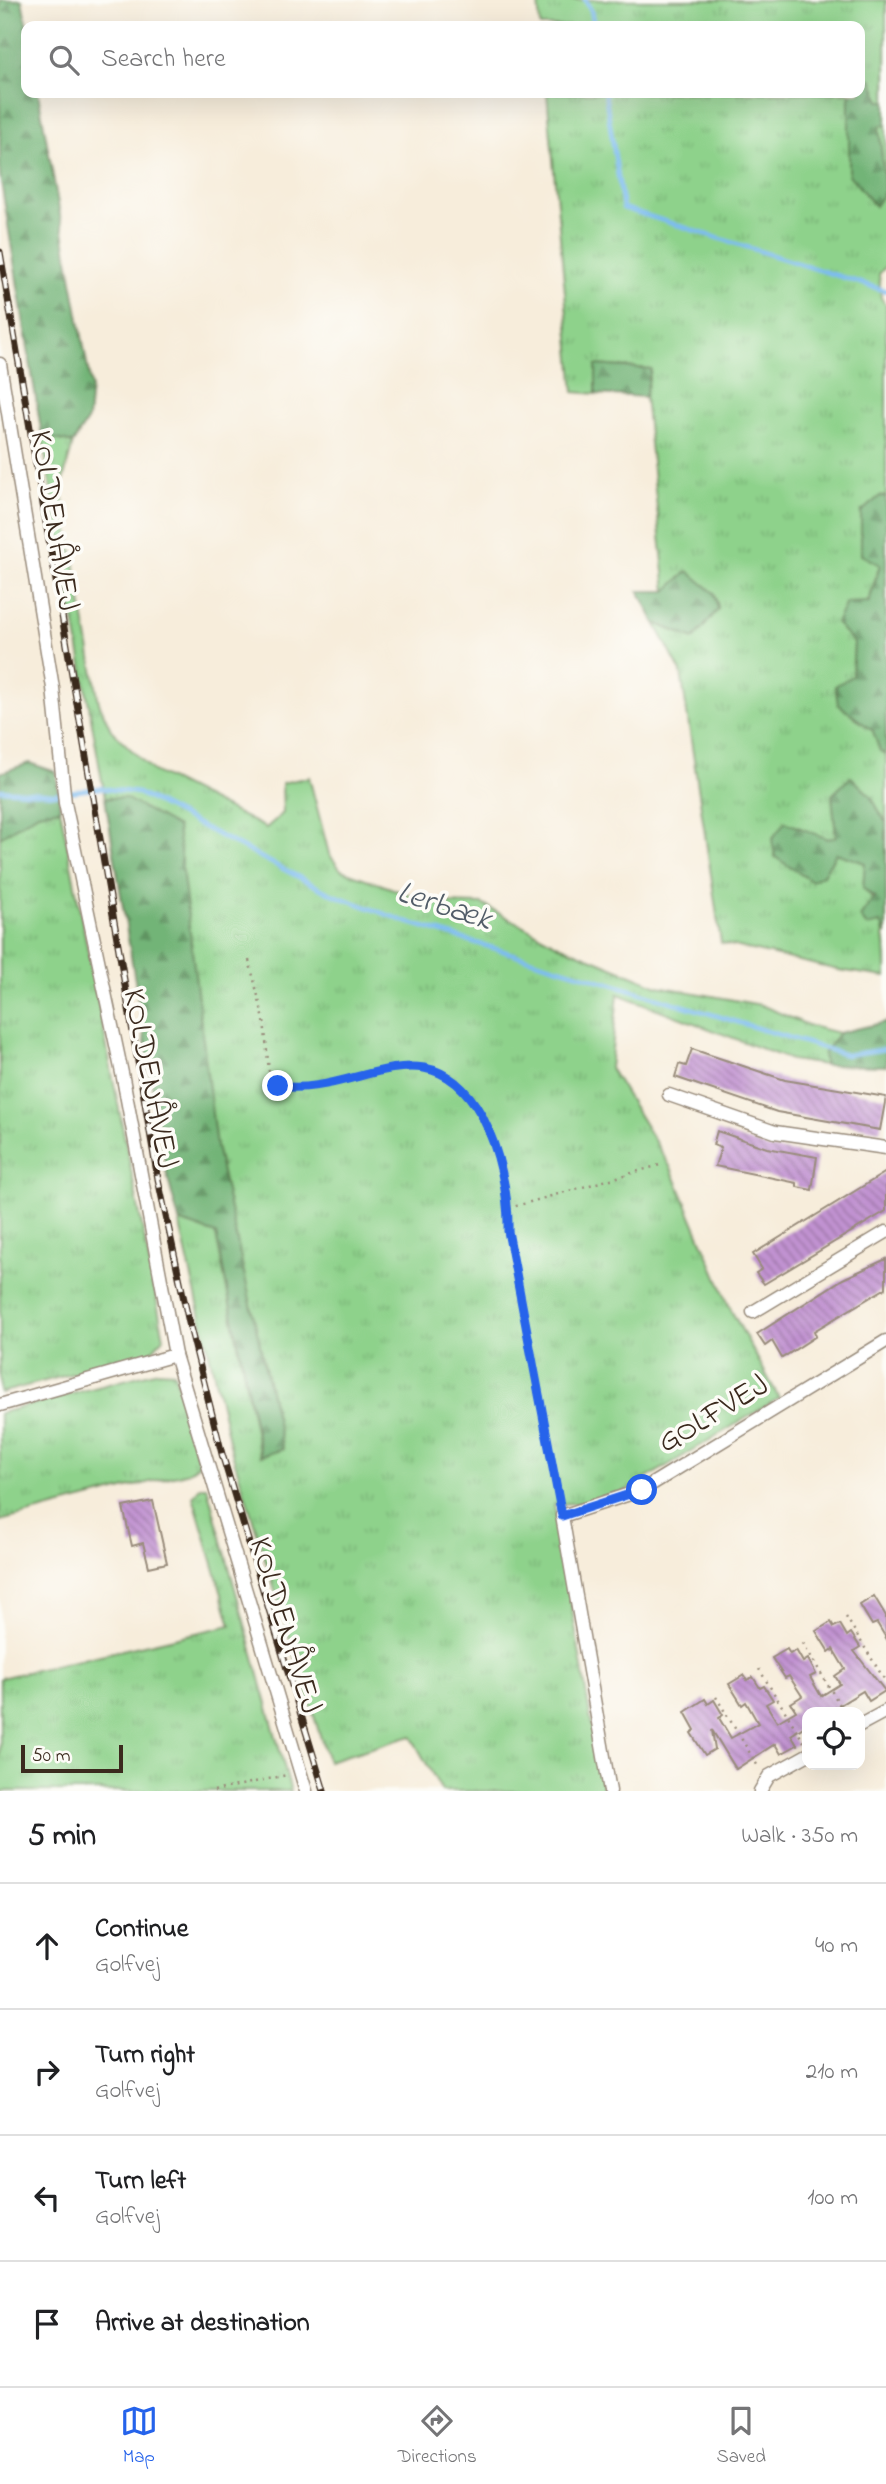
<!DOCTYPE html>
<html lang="en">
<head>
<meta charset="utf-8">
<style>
  :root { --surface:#fff; --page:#f2f2f2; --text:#202124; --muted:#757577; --line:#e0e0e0; --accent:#2563eb }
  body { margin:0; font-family:"Indie Flower",sans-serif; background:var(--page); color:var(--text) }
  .controls { position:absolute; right:21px; bottom:21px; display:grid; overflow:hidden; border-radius:14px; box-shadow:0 7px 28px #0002 }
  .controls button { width:63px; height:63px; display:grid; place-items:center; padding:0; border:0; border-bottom:2px solid var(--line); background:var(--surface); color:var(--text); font:35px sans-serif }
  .scale { position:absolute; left:21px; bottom:18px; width:102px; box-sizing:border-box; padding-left:7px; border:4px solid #3b2a1e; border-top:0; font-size:19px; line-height:24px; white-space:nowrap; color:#3b2a1e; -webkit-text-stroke:5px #fdfcf7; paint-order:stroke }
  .stop { position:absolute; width:21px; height:21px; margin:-16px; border:5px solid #2563eb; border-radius:50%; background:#fff }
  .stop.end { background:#2563eb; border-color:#fff; box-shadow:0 2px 7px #0008 }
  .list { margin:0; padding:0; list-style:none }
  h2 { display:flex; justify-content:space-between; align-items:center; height:91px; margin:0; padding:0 28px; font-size:30px }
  h2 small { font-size:23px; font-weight:400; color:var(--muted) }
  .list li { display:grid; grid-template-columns:46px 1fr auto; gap:21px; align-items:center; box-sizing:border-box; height:126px; padding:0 28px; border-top:2px solid var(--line) }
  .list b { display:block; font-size:26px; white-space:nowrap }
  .list p { margin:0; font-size:23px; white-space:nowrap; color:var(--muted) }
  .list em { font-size:23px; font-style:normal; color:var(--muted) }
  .icon { flex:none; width:38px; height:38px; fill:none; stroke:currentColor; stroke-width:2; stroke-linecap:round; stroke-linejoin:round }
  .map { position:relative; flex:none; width:886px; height:1791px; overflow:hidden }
  .search { position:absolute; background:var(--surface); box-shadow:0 7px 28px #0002; left:21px; right:21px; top:21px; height:77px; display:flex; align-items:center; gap:18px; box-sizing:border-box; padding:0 24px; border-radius:14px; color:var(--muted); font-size:26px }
  .sheet { height:595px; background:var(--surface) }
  nav { display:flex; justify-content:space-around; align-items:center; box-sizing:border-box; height:98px; border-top:2px solid var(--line); background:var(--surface); font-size:19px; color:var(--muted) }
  nav a { display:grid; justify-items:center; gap:4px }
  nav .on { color:var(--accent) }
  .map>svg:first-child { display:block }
</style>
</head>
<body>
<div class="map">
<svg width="886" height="1791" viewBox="0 0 886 1791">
  <defs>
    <pattern id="grass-tufts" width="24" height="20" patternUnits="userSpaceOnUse" patternTransform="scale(1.75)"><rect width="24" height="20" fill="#8ed28b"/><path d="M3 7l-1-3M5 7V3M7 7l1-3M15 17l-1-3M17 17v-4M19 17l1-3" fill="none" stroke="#7bb478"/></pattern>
    <pattern id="forest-firs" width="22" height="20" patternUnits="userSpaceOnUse" patternTransform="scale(1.75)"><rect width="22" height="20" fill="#72b477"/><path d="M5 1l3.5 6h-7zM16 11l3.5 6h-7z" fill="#5f9361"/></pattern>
    <pattern id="building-back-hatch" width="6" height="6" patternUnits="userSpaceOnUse" patternTransform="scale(1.75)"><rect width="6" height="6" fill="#c192d1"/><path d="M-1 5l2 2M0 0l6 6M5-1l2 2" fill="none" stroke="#9e77a9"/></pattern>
  </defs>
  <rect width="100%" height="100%" fill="#fdfcf7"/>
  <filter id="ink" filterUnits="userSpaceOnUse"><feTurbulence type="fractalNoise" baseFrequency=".0143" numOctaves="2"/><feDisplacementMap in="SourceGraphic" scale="14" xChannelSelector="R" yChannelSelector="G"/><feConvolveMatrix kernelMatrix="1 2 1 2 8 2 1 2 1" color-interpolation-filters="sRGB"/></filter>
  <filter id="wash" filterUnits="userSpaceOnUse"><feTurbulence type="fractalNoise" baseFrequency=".00686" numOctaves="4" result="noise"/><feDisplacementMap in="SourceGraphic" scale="28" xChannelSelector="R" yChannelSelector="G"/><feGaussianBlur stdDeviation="1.57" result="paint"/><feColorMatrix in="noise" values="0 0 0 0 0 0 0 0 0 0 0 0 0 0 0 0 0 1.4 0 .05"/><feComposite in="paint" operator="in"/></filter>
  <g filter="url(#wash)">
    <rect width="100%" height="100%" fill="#f7eddb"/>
    <g fill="url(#grass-tufts)" stroke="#647e54" stroke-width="2">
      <path d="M 538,0 L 886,0 L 886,101 L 880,102 L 872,80 L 860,80 L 860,26 L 540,26 Z"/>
      <path d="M 547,93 L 851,93 L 849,98 L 885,191 L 879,125 L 886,125 L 886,266 L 879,274 L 881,298 L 886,305 L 886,497 L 880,496 L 880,565 L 854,643 L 852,676 L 838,704 L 873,731 L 880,751 L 886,754 L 886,823 L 870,795 L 832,795 L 836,836 L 828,839 L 785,822 L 823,875 L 836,853 L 866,863 L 863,888 C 886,908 886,947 886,977 L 838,970 L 721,943 L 681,672 L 655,623 L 694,639 L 718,609 L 714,593 L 666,591 L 645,397 L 651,369 L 596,365 L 596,394 L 574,392 Z"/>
      <path d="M 42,436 L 73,443 L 61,488 L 99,703 L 111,730 L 153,771 L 266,828 L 283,813 L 282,783 L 309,777 L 329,854 L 341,870 L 432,903 L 482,904 L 559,945 L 658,986 L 761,1005 L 810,1026 L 839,1033 L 823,1054 L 825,1065 L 791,1060 L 618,994 L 610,1068 L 671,1168 L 731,1310 L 779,1398 L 622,1493 L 580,1503 L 554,1504 L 603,1791 L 442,1791 L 411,1736 L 328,1761 L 231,1449 L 179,1221 L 216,1234 L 260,1456 L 283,1449 L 216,1146 L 125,798 L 105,798 Z"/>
      <path d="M 60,809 L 164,1338 L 150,1353 L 0,1393 L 0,837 L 38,813 Z"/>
      <path d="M 158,1371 L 174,1372 L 199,1464 L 189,1472 L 0,1521 L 0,1413 Z"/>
      <path d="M 200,1487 L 207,1487 L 291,1791 L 0,1791 L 0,1678 L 231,1625 L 193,1496 Z"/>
    </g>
    <g fill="url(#forest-firs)" stroke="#566f4a" stroke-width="2">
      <path d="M 0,0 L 22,0 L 27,26 L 26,93 L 38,93 L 91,386 L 88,419 L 73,443 L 42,436 L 0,175 Z"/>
      <path d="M 872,79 L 880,101 L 886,101 L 886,125 L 879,126 L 885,191 L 875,206 L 849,175 L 849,98 L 851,93 L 860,93 L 860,80 Z"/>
      <path d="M 596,365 L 651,369 L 645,397 L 596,394 Z"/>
      <path d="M 880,496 L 886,497 L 886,754 L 880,751 L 873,731 L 838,704 L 835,686 L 852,676 L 854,643 L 836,623 L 846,603 L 869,602 L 880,565 L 861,555 L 861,512 Z"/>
      <path d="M 688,571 L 714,593 L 718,609 L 694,639 L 655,623 L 639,591 L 666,591 Z"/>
      <path d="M 29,763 L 56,772 L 60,809 L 38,813 L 0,837 L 0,773 Z"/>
      <path d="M 851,777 L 870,795 L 886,823 L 886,934 L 881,923 L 867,926 L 860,917 L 874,897 L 863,888 L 865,863 L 836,853 L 823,875 L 811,881 L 775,857 L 772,839 L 785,822 L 828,839 L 836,836 L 832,795 Z"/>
      <path d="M 105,798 L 125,798 L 177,827 L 216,1146 L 283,1449 L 261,1456 L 216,1234 L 179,1221 L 167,1175 Z"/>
      <path d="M 886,1022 L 886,1066 L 825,1065 L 823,1054 L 839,1033 Z"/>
    </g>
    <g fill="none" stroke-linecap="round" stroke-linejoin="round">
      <g stroke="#7dbcf1" stroke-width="4.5">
        <path d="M 585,0 L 591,10 L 594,26"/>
        <path d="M 605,93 L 623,208 L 886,291"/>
        <path d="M 0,790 L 54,794 L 99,788 L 138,793 L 329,893 L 404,921 L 846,1055 L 886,1049"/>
      </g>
    </g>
    <g id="blocks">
      <g fill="url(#building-back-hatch)">
        <path d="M 692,1049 L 785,1080 L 886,1097 L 880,1130 L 777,1112 L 675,1077 L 679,1064 L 686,1066 Z"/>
        <path d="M 717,1131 L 767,1148 L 817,1157 L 812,1190 L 797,1187 L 797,1183 L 715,1166 L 721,1148 L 713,1145 Z"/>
        <path d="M 886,1172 L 886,1211 L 764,1284 L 756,1273 L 762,1269 L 753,1254 Z"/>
        <path d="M 886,1259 L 886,1288 L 814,1331 L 816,1336 L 782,1358 L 772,1341 L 765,1346 L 757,1334 L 843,1279 Z"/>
        <path d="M 153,1501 L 167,1563 L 149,1567 L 143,1543 L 132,1546 L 123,1507 Z"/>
        <path d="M 874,1596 L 886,1616 L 886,1638 L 877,1623 L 872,1625 L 860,1605 Z"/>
        <path d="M 831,1622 L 834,1627 L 840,1624 L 847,1636 L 851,1633 L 860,1647 L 854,1651 L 885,1691 L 869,1701 L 863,1691 L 835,1708 L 837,1712 L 807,1712 L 807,1730 L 805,1726 L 791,1735 L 797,1745 L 781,1754 L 775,1744 L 736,1769 L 712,1730 L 715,1749 L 705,1755 L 691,1733 L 695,1730 L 685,1712 L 705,1699 L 708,1704 L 714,1700 L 723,1715 L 719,1718 L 731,1738 L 758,1723 L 746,1702 L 742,1705 L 729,1684 L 744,1675 L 747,1680 L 753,1677 L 760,1688 L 764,1686 L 773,1700 L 766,1704 L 777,1722 L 796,1711 L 791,1703 L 802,1696 L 789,1676 L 785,1678 L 772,1658 L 787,1649 L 790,1654 L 796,1650 L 803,1662 L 808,1659 L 816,1674 L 810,1677 L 821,1696 L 840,1684 L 835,1676 L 845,1669 L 833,1649 L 829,1652 L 816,1631 Z"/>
      </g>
    </g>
  </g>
  <g filter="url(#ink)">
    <use href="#blocks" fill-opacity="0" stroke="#998c7c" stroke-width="2"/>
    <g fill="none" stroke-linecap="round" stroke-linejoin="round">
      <g stroke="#998c7c" stroke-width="15">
        <g id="street">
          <path d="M 0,364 L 53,688 L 65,803 L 123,1078 L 175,1355 L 306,1791"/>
          <path d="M 669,1095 L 775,1132 L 886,1148"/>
          <path d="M 753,1312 L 886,1232"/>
          <path d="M 0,1405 L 175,1355"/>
          <path d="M 860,1725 L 886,1711"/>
          <path d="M 610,1791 L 562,1516 L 642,1490 L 886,1341"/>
          <path d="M 760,1791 L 769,1776 L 807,1755"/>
        </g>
      </g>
      <g stroke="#998c7c" stroke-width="2.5" stroke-dasharray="2 5" stroke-linecap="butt">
        <path d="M 249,960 L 264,1020 L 269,1072 L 278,1086 C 357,1098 428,1019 481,1117 C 499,1149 509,1195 508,1231 L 560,1503"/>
        <path d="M 509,1208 L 660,1165"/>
        <path d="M 846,1617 L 886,1682"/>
        <path d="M 803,1643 L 844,1712"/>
        <path d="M 759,1669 L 804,1742"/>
        <path d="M 716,1697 L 759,1768"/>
        <path d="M 214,1791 L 287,1775"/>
      </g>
      <use href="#street" stroke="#fff" stroke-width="12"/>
      <g stroke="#3b2a1e" stroke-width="7">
        <path id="rail" d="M 0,252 L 158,1179 L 189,1323 L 222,1454 L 324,1791"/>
      </g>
      <use href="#rail" stroke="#fdfcf7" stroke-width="4.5" stroke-dasharray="13" stroke-linecap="butt"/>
    </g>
  </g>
  <g fill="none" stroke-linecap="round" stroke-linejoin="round" filter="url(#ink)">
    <path stroke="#2563eb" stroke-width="9" d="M 278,1086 C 356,1098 428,1019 482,1116 C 499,1149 509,1195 508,1231 L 562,1516 L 642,1490"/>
  </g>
  <g text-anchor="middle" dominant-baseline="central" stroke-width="7" stroke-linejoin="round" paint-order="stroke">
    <g font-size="32" fill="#3b2a1e" stroke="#fdfcf7">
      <text transform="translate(53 521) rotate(81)">KOLDENÅVEJ</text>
      <text transform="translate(149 1079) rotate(79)">KOLDENÅVEJ</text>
      <text transform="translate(714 1415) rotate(-31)">GOLFVEJ</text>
      <text transform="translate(284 1626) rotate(73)">KOLDENÅVEJ</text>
    </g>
    <g font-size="33" font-style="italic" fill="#525d68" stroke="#fdfcf7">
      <text transform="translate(444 907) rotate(18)">Lerbæk</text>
    </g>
  </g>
</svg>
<div class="controls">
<button><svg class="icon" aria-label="locate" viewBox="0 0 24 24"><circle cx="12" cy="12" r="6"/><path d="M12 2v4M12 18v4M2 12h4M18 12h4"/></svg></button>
</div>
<div class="scale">50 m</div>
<div class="stop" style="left:642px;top:1490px"></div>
<div class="stop end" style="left:278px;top:1086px"></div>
<div class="search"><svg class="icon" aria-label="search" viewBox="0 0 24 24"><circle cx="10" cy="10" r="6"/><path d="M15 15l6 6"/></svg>Search here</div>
</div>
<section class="sheet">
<h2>5 min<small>Walk · 350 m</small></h2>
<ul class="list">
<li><svg class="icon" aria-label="ahead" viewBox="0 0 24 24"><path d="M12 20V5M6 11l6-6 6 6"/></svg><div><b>Continue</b><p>Golfvej</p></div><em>40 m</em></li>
<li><svg class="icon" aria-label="right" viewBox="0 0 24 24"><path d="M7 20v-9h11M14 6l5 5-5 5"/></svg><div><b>Turn right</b><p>Golfvej</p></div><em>210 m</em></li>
<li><svg class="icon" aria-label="left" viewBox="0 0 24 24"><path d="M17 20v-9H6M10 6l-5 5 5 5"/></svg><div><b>Turn left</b><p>Golfvej</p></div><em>100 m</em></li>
<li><svg class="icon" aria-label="arrive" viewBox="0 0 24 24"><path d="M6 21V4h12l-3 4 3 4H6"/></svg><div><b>Arrive at destination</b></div></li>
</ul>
</section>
<nav>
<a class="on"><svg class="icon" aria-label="map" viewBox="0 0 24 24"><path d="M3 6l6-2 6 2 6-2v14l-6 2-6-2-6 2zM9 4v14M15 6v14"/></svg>Map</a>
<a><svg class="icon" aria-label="directions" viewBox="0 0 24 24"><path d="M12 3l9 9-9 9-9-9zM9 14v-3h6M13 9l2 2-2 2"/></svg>Directions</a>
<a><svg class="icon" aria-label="saved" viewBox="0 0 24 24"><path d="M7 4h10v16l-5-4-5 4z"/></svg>Saved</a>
</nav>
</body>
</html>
